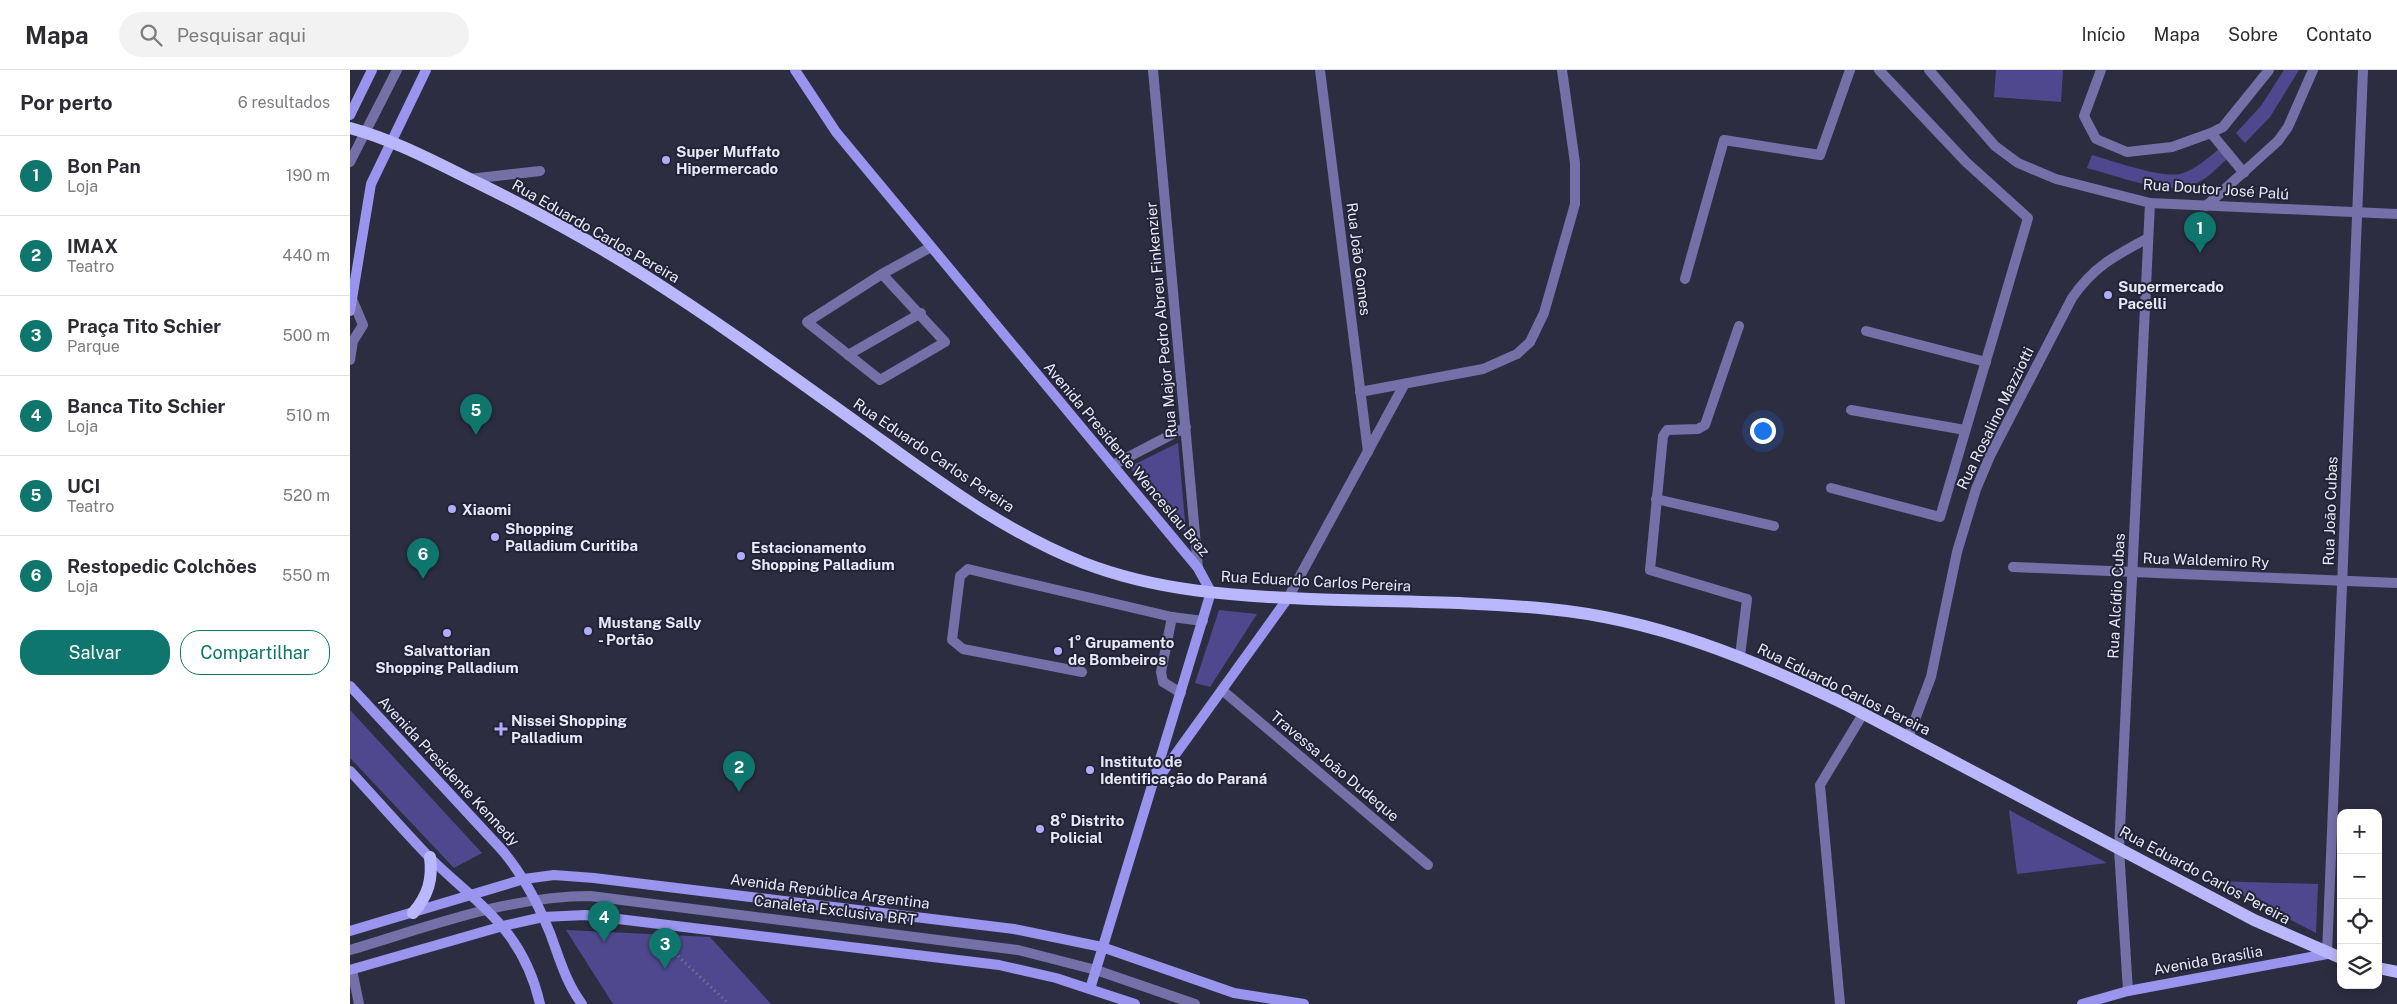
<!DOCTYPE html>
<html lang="pt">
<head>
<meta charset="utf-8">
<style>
  :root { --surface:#fff; --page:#f2f2f3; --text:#2b2b33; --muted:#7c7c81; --line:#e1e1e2; --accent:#0f766e }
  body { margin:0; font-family:"Public Sans",sans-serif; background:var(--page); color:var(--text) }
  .controls { position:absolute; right:15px; bottom:15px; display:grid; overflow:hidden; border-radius:10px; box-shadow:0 2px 12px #0003 }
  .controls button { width:45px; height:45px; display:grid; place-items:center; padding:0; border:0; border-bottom:1px solid var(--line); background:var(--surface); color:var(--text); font:25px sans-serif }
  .you { position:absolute; left:1412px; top:360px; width:18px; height:18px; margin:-12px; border:4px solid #fff; border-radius:50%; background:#1a73e8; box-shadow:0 0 0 8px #1a73e833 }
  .badge { display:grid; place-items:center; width:32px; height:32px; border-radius:50%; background:var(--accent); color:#fff; font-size:16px; font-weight:700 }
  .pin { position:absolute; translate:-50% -41px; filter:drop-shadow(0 1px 2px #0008) }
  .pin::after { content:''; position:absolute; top:26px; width:18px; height:15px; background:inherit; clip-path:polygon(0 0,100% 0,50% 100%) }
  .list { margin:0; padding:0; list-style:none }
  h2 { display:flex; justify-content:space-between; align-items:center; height:65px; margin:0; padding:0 20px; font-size:21px }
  h2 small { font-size:16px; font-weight:400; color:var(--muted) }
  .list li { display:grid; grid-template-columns:32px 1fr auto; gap:15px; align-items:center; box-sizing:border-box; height:80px; padding:0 20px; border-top:1px solid var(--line) }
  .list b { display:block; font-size:19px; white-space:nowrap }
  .list p { margin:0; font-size:16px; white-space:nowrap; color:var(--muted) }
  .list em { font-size:16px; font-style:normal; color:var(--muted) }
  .actions { display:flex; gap:10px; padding:15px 20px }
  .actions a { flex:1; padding:11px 0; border:1px solid var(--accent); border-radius:20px; text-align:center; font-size:18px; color:var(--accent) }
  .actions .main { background:var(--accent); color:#fff }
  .icon { flex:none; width:28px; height:28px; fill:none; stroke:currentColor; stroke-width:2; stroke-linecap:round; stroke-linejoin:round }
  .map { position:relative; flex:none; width:2047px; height:934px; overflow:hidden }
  header { display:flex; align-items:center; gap:30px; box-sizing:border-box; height:70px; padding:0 25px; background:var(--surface); border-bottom:1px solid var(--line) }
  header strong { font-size:24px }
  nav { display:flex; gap:28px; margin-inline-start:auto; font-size:18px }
  .search { width:350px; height:45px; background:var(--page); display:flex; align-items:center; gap:12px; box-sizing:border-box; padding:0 18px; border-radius:28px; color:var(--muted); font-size:19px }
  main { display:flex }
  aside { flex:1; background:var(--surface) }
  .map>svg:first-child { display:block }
</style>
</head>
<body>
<header>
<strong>Mapa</strong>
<div class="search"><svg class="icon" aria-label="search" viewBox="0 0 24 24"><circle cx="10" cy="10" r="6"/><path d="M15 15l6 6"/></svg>Pesquisar aqui</div>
<nav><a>Início</a><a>Mapa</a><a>Sobre</a><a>Contato</a></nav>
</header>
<main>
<aside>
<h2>Por perto<small>6 resultados</small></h2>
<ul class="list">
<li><span class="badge">1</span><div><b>Bon Pan</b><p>Loja</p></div><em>190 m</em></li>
<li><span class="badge">2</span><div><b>IMAX</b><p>Teatro</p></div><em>440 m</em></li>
<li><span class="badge">3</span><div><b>Praça Tito Schier</b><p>Parque</p></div><em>500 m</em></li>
<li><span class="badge">4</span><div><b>Banca Tito Schier</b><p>Loja</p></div><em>510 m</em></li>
<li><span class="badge">5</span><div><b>UCI</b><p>Teatro</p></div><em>520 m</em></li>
<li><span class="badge">6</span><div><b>Restopedic Colchões</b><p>Loja</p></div><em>550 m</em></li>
</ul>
<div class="actions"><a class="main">Salvar</a><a>Compartilhar</a></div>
</aside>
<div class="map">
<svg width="2047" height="934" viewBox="0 0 2047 934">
  <rect width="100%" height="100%" fill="#2d2d42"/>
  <g fill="#4f488e">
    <path d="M 1646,0 L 1713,0 L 1711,32 L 1644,27 Z"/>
    <path d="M 1934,0 L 1949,0 L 1920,47 L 1895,73 L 1886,63 L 1911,36 Z"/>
    <path d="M 1869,79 L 1877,89 C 1866,99 1855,111 1840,116 C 1813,124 1764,105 1737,98 L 1742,85 C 1763,91 1810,108 1830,104 C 1845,100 1858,88 1869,79 Z"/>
    <path d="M 828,373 L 836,462 L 779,397 Z"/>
    <path d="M 869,540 L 907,544 L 860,617 L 845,613 Z"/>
    <path d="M 0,640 L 132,783 L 104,798 L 0,688 Z"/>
    <path d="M 1659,740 L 1757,793 L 1667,804 Z"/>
    <path d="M 1865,811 L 1968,814 L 1966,863 Z"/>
    <path d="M 216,860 L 360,867 L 421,934 L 263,934 Z"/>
  </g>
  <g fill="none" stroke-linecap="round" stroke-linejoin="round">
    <path stroke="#7d7d8f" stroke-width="3" stroke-dasharray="1 4" stroke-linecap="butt" d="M 312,867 L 330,888 L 379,934"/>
    <g stroke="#7371a8" stroke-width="10">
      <path d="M 1751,0 L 1734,46 L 1746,69 L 1777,82 L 1822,77 L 1861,63 L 1894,103"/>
      <path d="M 1861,63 L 1873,57 L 1919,0"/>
      <path d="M 0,92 L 47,0"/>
      <path d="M 119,109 L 190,101"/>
      <path d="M 532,204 L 595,272 L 530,310 L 457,252 L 532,204 L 581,177"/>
      <path d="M 1335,209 L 1374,70 L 1470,85 L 1500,0"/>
      <path d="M 1389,256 L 1355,355 L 1348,359 L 1317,360 L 1313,366 L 1300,500 L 1397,529 L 1390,586"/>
      <path d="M 1516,261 L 1636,292"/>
      <path d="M 498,285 L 571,243"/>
      <path d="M 0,290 L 3,271 L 13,255 L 2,229"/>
      <path d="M 1501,340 L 1615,360"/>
      <path d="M 1481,418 L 1590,447 L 1678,148 L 1616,92 L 1529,0"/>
      <path d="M 1306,429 L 1424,456"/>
      <path d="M 822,547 L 811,602 L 813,612 L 831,623"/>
      <path d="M 732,602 L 613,579 L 602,570 L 610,506 L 618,499 L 822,547 L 853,551"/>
      <path d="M 0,880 C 78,857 158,826 240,826 L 668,880 L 746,900 L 845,934"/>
      <path d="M 2,900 L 9,934"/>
    </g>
    <g stroke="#7371a8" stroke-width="10">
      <path d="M 803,0 L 848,498"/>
      <path d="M 970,0 L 1018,382"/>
      <path d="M 1579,0 L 1645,76 L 1668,93 L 1706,109 L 1800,133 L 2047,144"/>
      <path d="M 1856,136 L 1928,71 L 1938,57 L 1963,0"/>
      <path d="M 1010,322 L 1133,299 L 1167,284 L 1180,272 L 1194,243 L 1225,134 L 1225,93 L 1212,0"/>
      <path d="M 763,395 L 836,357"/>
      <path d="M 1663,497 L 2047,513"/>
      <path d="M 938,528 L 1054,315"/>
      <path d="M 872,620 L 1078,795"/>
      <path d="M 1558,668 L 1581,607 L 1607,482 L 1626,419 L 1640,386 L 1722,228 C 1743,197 1766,185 1798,168"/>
      <path d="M 1977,884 L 2013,0"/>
      <path d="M 1778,921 L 1769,779 L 1800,133"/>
      <path d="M 1490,934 L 1470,715 L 1513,644"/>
    </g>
    <g stroke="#9994ed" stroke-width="10">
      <path d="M 445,0 L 486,62 L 848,498 L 861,522 L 740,919"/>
      <path d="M 0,45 L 22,0"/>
      <path d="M 0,241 L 21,114 L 76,0"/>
      <path d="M 0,616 L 152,780 C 173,805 188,833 200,863 C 209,887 216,913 232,934"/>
      <path d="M 0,701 C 27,730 53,760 80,788 C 131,837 173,860 190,934"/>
      <path d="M 807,710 L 938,528"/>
      <path d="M 0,861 L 174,809 L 204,805 L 244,808 L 664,859 L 752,877 L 884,923 L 954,934"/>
      <path d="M 0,900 L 153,856 L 193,847 L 235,845 L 649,895 L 706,908 L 785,934"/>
      <path d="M 1732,934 L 1778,921 L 1977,884"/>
    </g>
    <g stroke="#bab8fd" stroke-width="12">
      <path d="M 0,58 C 45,70 87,93 128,113 C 185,141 241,171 294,205 C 368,252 439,304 510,355 C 581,406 652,461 734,493 C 806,521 884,526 960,529 C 1040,532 1120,531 1199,539 C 1304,549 1400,588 1495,634 L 1904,850 L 1991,888"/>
      <path d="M 63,843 C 78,826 83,809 80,787"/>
      <path d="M 2028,898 L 2047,902"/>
    </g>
  </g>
  <g fill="#b0aefa" stroke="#232337" stroke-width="2">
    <circle cx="316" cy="90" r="5"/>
    <circle cx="1758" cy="225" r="5"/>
    <circle cx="102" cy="439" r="5"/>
    <circle cx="145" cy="467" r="5"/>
    <circle cx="391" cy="486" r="5"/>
    <circle cx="238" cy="561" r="5"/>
    <circle cx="97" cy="563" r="5"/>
    <circle cx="708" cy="581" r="5"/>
    <path d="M148.5 651.5h5v5h5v5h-5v5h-5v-5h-5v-5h5z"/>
    <circle cx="740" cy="700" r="5"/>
    <circle cx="690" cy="759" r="5"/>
  </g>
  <g text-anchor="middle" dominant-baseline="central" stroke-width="4" stroke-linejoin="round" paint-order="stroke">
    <g font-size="15" font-weight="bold" fill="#e9e9f7" stroke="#232337" text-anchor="start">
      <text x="326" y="81">Super Muffato<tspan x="326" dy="17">Hipermercado</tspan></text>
      <text x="1768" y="216">Supermercado<tspan x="1768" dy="17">Pacelli</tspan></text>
      <text x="112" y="439">Xiaomi</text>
      <text x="155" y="458">Shopping<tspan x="155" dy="17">Palladium Curitiba</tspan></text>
      <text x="401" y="477">Estacionamento<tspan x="401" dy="17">Shopping Palladium</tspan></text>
      <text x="248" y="552">Mustang Sally<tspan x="248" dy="17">- Portão</tspan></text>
      <text x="718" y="572">1° Grupamento<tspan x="718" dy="17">de Bombeiros</tspan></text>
      <text x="97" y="580" text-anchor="middle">Salvattorian<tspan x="97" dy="17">Shopping Palladium</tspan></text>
      <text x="161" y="650">Nissei Shopping<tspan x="161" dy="17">Palladium</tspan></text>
      <text x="750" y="691">Instituto de<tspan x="750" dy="17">Identificação do Paraná</tspan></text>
      <text x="700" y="750">8° Distrito<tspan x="700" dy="17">Policial</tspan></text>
    </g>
    <g font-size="15" fill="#e9e9f7" stroke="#232337">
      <text transform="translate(1866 119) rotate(4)">Rua Doutor José Palú</text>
      <text transform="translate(246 161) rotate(30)">Rua Eduardo Carlos Pereira</text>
      <text transform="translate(1009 189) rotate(83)">Rua João Gomes</text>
      <text transform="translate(811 250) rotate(-95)">Rua Major Pedro Abreu Finkenzier</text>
      <text transform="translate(1645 348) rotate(-64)">Rua Rosalino Mazziotti</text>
      <text transform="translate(584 385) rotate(34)">Rua Eduardo Carlos Pereira</text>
      <text transform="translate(777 389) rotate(50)">Avenida Presidente Wenceslau Braz</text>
      <text transform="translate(1980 441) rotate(-88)">Rua João Cubas</text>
      <text transform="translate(1856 490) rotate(2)">Rua Waldemiro Ry</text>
      <text transform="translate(966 511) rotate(3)">Rua Eduardo Carlos Pereira</text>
      <text transform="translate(1766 526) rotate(-87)">Rua Alcídio Cubas</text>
      <text transform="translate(1494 619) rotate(26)">Rua Eduardo Carlos Pereira</text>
      <text transform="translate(985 696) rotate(40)">Travessa João Dudeque</text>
      <text transform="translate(99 701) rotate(47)">Avenida Presidente Kennedy</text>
      <text transform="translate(1855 805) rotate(28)">Rua Eduardo Carlos Pereira</text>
      <text transform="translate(480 821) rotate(7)">Avenida República Argentina</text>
      <text transform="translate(485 840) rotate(7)">Canaleta Exclusiva BRT</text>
      <text transform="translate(1858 890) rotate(-10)">Avenida Brasília</text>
    </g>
  </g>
</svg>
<div class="controls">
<button>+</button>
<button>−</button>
<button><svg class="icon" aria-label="locate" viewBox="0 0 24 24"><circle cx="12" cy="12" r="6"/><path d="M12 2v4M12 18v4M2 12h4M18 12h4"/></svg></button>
<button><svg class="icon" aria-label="layers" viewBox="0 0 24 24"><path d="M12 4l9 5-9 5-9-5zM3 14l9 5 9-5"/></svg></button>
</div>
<div class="you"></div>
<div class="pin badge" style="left:1850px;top:183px">1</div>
<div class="pin badge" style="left:389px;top:722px">2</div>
<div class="pin badge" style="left:315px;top:899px">3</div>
<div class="pin badge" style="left:254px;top:872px">4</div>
<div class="pin badge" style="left:126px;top:365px">5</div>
<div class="pin badge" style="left:73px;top:509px">6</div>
</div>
</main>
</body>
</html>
